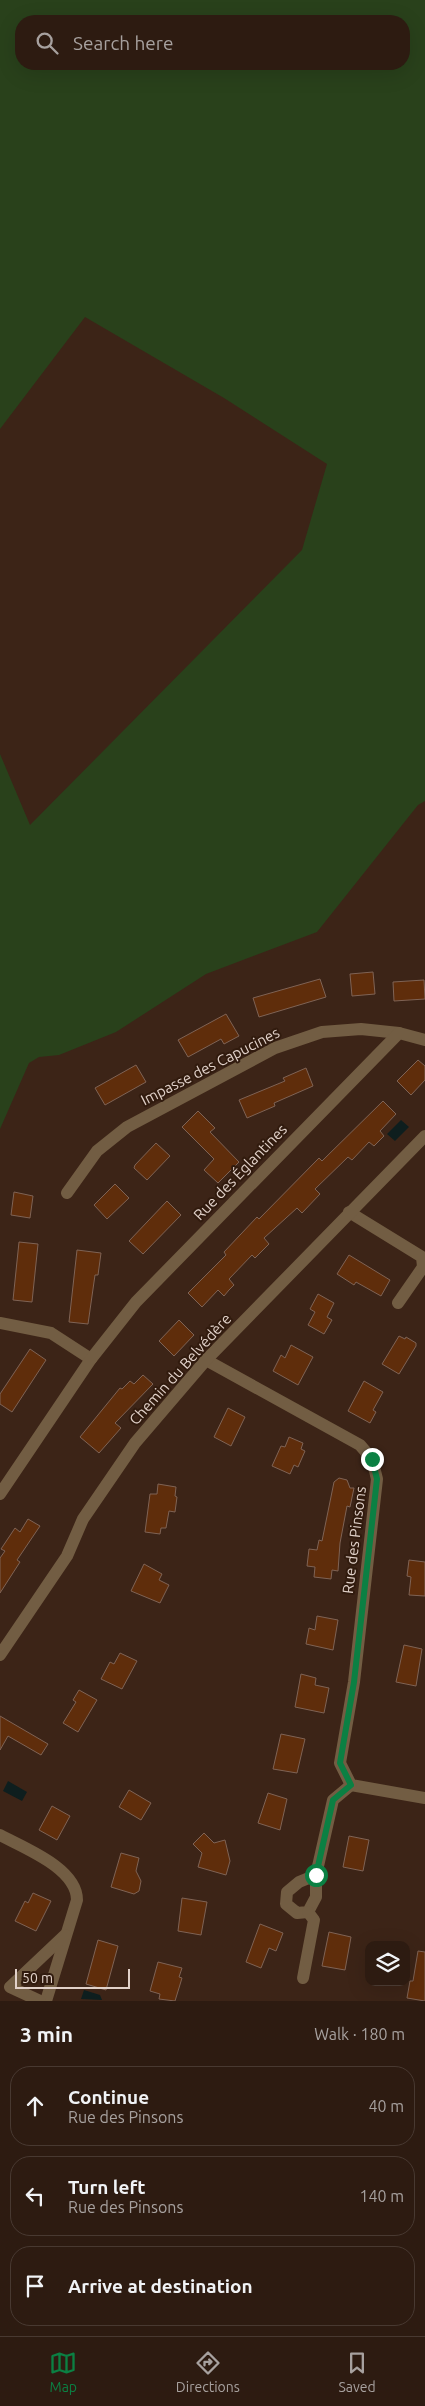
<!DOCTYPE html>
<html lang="en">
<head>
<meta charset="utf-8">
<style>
  :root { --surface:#2d1b11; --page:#39281f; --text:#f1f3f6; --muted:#a7a19f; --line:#483931; --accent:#0b8043 }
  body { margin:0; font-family:Ubuntu,sans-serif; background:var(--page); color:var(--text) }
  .controls { position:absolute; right:15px; bottom:15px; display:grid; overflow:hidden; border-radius:10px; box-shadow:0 5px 20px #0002 }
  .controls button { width:45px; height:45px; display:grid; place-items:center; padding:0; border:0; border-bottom:1px solid var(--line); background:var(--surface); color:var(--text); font:25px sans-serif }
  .scale { position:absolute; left:15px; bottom:12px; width:115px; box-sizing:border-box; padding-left:5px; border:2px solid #e1d1c9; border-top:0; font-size:14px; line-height:18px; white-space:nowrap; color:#e1d1c9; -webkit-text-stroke:4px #311b0e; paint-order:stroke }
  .stop { position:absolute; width:15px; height:15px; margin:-11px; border:4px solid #0b8043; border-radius:50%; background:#fff }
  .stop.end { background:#0b8043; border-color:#fff; box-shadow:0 1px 5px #0008 }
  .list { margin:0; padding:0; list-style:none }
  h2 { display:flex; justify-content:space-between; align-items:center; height:65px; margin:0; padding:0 20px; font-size:21px }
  h2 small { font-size:16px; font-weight:400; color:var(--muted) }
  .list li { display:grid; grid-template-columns:32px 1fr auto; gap:15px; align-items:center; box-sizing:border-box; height:80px; margin:0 10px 10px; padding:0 10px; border:1px solid var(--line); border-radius:20px }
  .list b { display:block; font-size:19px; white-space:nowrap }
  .list p { margin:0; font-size:16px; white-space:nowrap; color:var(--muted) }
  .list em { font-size:16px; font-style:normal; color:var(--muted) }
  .icon { flex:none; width:28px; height:28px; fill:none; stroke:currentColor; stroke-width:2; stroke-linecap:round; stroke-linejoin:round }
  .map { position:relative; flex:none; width:425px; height:2001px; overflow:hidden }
  .search { position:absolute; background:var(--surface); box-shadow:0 5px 20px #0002; left:15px; right:15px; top:15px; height:55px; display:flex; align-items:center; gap:12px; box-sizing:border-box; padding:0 18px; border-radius:20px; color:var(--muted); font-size:19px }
  .sheet { height:335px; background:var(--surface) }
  nav { display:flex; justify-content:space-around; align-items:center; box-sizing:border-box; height:70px; border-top:1px solid var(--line); background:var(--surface); font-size:14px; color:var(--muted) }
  nav a { display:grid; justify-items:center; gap:2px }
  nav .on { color:var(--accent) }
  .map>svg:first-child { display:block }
</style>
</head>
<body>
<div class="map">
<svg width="425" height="2001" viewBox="0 0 425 2001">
  <rect width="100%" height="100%" fill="#3c2417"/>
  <path fill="#29411b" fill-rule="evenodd" d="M 0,0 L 425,0 L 425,801 L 418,805 L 317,932 L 206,974 L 116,1032 L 59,1055 L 39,1057 L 29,1063 L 0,1129 L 0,754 L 30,825 L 302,550 L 327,464 L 224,398 L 85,317 L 0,429 ZM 21,21 L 404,21 L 404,64 L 21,64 Z"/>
  <g fill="#0e1e1e">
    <path d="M 401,1120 L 409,1127 L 395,1141 L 387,1134 Z"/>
    <path d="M 8,1781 L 27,1792 L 22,1801 L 3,1791 Z"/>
    <path d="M 84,1990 L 100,1995 L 102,2000 L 81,1999 Z"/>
  </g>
  <g fill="#5f2d0b" stroke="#7f6355">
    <path d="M 373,972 L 375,994 L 352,996 L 350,974 Z"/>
    <path d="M 320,979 L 326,997 L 259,1017 L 253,998 Z"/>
    <path d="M 424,980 L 425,999 L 394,1001 L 393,982 Z"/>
    <path d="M 226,1014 L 239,1036 L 224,1044 L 221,1039 L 188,1057 L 178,1040 Z"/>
    <path d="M 418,1060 L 425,1066 L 425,1080 L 411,1095 L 397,1081 Z"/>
    <path d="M 136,1065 L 146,1082 L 105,1105 L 95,1088 Z"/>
    <path d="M 306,1068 L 313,1086 L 274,1103 L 275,1106 L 247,1118 L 239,1100 L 285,1081 L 283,1078 Z"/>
    <path d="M 383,1101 L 396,1114 L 380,1131 L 384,1136 L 374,1146 L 369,1142 L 352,1160 L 348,1157 L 315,1189 L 320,1194 L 302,1213 L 297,1208 L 264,1238 L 269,1244 L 255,1258 L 252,1255 L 229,1279 L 234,1285 L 229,1290 L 224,1296 L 218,1290 L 202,1307 L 188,1293 L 226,1255 L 224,1252 L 257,1217 L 259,1219 L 319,1158 L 322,1161 Z"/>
    <path d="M 198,1111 L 215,1128 L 210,1132 L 239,1162 L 218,1183 L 204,1170 L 214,1159 L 182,1127 Z"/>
    <path d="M 156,1143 L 170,1156 L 147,1180 L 134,1168 L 135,1165 Z"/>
    <path d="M 115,1184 L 129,1198 L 107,1219 L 94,1205 Z"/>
    <path d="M 14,1192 L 33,1196 L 30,1218 L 11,1215 Z"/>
    <path d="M 167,1201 L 181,1215 L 143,1254 L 129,1241 Z"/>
    <path d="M 19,1242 L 38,1244 L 32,1302 L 13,1300 Z"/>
    <path d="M 77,1250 L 101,1253 L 98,1275 L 95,1275 L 88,1324 L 69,1322 Z"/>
    <path d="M 349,1255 L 390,1280 L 381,1296 L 356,1282 L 354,1285 L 337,1274 Z"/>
    <path d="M 318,1294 L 334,1303 L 327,1317 L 332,1320 L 324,1334 L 308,1325 L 315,1312 L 310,1309 Z"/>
    <path d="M 179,1320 L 194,1335 L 174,1356 L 159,1341 Z"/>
    <path d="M 399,1336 L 405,1339 L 406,1337 L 416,1343 L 416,1346 L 399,1374 L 382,1364 Z"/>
    <path d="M 291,1345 L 313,1357 L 298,1385 L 273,1371 L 281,1355 L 285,1358 Z"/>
    <path d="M 30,1349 L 46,1360 L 12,1412 L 0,1404 L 0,1394 Z"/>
    <path d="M 143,1375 L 153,1384 L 115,1423 L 121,1428 L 99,1453 L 80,1437 L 120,1388 L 122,1389 L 130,1381 L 134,1384 Z"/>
    <path d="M 364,1381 L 383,1392 L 373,1410 L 376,1412 L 370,1423 L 348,1411 Z"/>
    <path d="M 228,1408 L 245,1417 L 231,1446 L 214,1437 Z"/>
    <path d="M 289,1437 L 303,1443 L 301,1449 L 305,1451 L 298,1467 L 294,1465 L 290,1474 L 272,1466 L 281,1446 L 285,1447 Z"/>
    <path d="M 339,1478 L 347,1480 L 350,1488 L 354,1488 L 350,1507 L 347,1506 L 340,1543 L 338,1571 L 332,1570 L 331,1579 L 314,1577 L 315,1567 L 307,1566 L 309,1549 L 317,1550 L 319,1540 L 322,1541 L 334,1482 Z"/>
    <path d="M 158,1484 L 176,1487 L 175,1496 L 177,1497 L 175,1512 L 169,1511 L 166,1528 L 161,1528 L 160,1534 L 145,1532 L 150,1494 L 157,1494 Z"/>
    <path d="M 28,1519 L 40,1526 L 17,1560 L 20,1562 L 0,1593 L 0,1558 L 5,1551 L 1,1549 L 15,1528 L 20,1532 Z"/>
    <path d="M 409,1560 L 425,1562 L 425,1596 L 409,1595 L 411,1577 L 407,1576 Z"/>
    <path d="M 144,1564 L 162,1574 L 159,1580 L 169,1585 L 160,1603 L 131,1591 Z"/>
    <path d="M 317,1616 L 338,1620 L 333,1650 L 306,1644 L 309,1628 L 315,1630 Z"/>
    <path d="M 404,1645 L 422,1649 L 416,1686 L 396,1682 Z"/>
    <path d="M 120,1653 L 137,1661 L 122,1689 L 101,1679 L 110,1662 L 114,1664 Z"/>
    <path d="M 301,1674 L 316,1678 L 315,1685 L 329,1688 L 324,1713 L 295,1707 Z"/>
    <path d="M 79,1690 L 97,1700 L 78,1732 L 63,1723 L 76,1702 L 73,1700 Z"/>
    <path d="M 0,1716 L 48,1744 L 41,1755 L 8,1736 L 0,1750 Z"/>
    <path d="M 281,1734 L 305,1739 L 297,1773 L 273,1769 Z"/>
    <path d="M 129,1790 L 151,1803 L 141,1820 L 119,1807 Z"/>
    <path d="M 268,1793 L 287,1799 L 280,1830 L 258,1823 Z"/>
    <path d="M 52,1806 L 70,1816 L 57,1840 L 39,1830 Z"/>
    <path d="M 204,1833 L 214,1843 L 225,1840 L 230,1861 L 226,1875 L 198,1867 L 202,1853 L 193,1844 Z"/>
    <path d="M 349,1836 L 369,1840 L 363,1871 L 343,1867 Z"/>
    <path d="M 121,1853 L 139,1858 L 136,1871 L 141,1881 L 139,1891 L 134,1894 L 111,1887 Z"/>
    <path d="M 33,1893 L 51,1901 L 36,1931 L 15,1921 L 25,1901 L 28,1903 Z"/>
    <path d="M 182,1898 L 207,1902 L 201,1935 L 178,1931 Z"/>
    <path d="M 260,1924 L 283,1933 L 276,1951 L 269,1948 L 261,1968 L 246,1962 Z"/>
    <path d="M 329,1932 L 351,1937 L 345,1970 L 322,1966 Z"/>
    <path d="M 98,1940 L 118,1946 L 106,1990 L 86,1984 Z"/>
    <path d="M 418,1951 L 425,1952 L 425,2001 L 407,1998 L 410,1981 L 413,1981 Z"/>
    <path d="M 158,1962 L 182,1968 L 179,1977 L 182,1978 L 175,2001 L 159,1999 L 160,1994 L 150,1991 Z"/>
  </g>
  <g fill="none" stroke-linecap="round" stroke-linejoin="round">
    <g stroke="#725d43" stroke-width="12">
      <path d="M 67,1193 L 97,1151 L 127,1127 L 275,1048 L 322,1032 L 361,1029 L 399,1033"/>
      <path d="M 349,1212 L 422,1257 L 423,1267 L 398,1303"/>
      <path d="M 0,1323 L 51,1333 L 91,1359"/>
      <path d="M 206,1360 L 360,1445 L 372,1459 L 377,1479 L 354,1682 L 340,1763 L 351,1785 L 425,1798"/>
      <path d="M 0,1494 L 91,1359 L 136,1302 L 399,1033 L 425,1040"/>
      <path d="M 0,1655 L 67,1556 L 83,1519 L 135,1443 L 206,1360 L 425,1136"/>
      <path d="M 0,1835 C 24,1848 77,1868 77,1900 L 46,2001"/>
      <path d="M 316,1875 L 316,1897 L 308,1912 L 297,1913 L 286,1904 L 287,1892 L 299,1882 L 316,1875 L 333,1800 L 351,1785"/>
      <path d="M 303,1978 L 314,1920 L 308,1912"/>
      <path d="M 40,2001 L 10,1987 L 65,1935"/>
    </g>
  </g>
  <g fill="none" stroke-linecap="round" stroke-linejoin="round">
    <path stroke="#0b8043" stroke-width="6" d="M 316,1875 L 333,1800 L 351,1785 L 340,1763 L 354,1682 L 377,1479 L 372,1459"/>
  </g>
  <g text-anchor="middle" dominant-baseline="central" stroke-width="4" stroke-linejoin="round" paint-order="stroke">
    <g font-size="15" fill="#e1d1c9" stroke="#311b0e">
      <text transform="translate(210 1066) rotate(-27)">Impasse des Capucines</text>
      <text transform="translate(240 1172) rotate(-46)">Rue des Églantines</text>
      <text transform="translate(180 1369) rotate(-48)">Chemin du Belvédère</text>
      <text transform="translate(354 1540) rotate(-83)">Rue des Pinsons</text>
    </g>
  </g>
</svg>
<div class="controls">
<button><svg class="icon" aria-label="layers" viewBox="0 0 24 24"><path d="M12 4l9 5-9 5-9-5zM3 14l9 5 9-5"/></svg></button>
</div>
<div class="scale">50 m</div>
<div class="stop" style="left:316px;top:1875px"></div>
<div class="stop end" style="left:372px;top:1459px"></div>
<div class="search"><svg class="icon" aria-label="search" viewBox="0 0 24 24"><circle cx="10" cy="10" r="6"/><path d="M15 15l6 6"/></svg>Search here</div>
</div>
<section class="sheet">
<h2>3 min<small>Walk · 180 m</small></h2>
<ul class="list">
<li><svg class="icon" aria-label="ahead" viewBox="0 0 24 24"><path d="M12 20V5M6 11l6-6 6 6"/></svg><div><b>Continue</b><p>Rue des Pinsons</p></div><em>40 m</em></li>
<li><svg class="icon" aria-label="left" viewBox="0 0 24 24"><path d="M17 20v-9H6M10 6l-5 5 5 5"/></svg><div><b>Turn left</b><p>Rue des Pinsons</p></div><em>140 m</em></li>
<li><svg class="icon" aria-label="arrive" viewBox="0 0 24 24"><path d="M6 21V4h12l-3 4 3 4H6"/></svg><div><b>Arrive at destination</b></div></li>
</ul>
</section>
<nav>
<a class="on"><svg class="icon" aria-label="map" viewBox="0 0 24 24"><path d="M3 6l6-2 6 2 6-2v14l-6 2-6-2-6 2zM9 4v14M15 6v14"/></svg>Map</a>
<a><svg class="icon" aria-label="directions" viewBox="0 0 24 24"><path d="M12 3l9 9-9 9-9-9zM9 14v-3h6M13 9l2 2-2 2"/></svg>Directions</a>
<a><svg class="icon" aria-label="saved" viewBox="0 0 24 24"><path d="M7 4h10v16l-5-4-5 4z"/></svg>Saved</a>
</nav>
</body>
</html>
